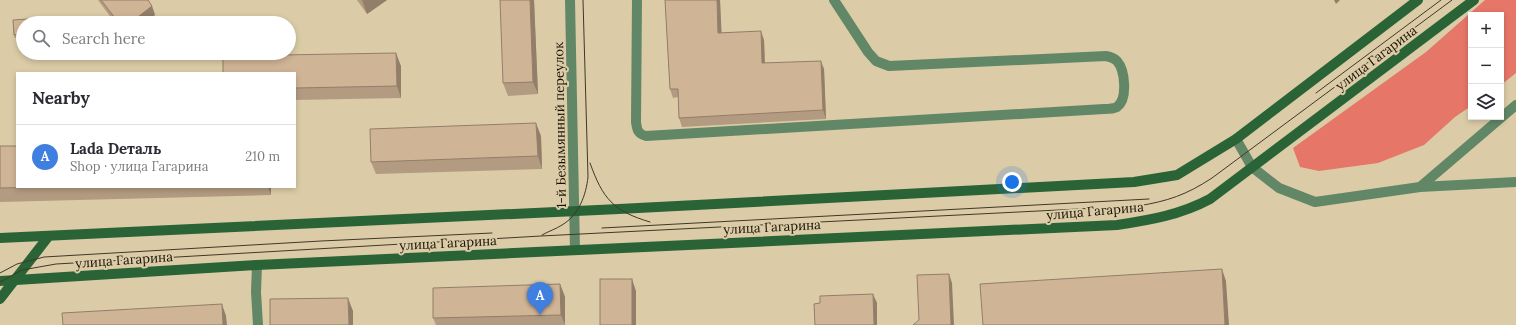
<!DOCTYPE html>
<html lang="en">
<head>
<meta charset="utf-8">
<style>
  :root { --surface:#fff; --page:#f7f7f7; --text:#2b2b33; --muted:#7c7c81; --line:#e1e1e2; --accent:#1a73e8 }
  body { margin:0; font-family:Lora,serif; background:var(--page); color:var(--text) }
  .controls { position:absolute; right:12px; top:12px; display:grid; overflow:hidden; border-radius:0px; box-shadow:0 2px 6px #0003 }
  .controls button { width:36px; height:36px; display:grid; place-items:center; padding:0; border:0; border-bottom:1px solid var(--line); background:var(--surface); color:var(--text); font:20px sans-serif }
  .you { position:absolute; left:1012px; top:182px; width:14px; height:14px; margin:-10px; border:3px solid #fff; border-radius:50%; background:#1a73e8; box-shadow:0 0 0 6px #1a73e833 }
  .badge { display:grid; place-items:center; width:26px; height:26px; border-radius:50%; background:var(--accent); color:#fff; font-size:13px; font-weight:700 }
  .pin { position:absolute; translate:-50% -33px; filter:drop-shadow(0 1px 2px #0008) }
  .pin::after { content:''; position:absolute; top:21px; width:14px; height:12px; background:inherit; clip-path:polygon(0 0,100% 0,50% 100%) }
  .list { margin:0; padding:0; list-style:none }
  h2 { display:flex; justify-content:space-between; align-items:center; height:52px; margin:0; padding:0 16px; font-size:17px }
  h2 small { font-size:13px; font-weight:400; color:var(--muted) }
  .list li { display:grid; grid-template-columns:26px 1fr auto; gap:12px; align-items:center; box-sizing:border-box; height:64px; padding:0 16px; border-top:1px solid var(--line) }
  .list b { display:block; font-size:15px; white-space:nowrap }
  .list p { margin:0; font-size:13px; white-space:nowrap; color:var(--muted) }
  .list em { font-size:13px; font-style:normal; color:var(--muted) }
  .icon { flex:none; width:22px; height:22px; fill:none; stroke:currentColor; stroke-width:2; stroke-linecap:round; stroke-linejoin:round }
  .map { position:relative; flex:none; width:1516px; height:325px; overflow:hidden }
  .search { position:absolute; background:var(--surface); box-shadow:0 2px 6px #0003; left:16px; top:16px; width:280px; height:44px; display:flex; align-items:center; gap:10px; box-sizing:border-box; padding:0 14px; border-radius:22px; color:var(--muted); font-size:15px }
  .panel { position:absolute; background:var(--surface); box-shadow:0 2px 6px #0003; left:16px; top:72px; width:280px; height:116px; border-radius:0px }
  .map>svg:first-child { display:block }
</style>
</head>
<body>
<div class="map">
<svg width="1516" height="325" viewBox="0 0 1516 325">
  <rect width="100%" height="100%" fill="#dbcca7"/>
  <path fill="#e67668" d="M 1485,0 L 1516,0 L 1516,73 L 1501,85 L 1501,15 L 1471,15 L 1471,106 L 1455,117 L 1424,145 L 1378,163 L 1319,171 L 1300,167 L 1293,148 L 1426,52 Z"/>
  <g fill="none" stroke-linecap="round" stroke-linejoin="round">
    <g stroke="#628767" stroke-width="10">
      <path d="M 637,0 L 636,122 C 637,130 638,134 646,136 L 1104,109 C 1108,109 1113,109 1117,107 C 1128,99 1125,70 1117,61 C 1114,58 1111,57 1106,56 L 889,66 L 876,61 L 868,52 L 834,0"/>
      <path d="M 1236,139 L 1252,167 L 1279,188 L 1315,202 L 1420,187 L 1516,182"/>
      <path d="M 1420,187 L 1516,105"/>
      <path d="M 257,265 L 256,292 L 258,325"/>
    </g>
    <path stroke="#628767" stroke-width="10" d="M 570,0 L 575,250"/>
    <g stroke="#2a6436" stroke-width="10">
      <path d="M 0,238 L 619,209 L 1134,182 L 1177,175 L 1236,139 L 1418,0"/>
      <path d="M 0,281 L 257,265 L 1117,225 C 1150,220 1180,215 1210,199 L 1474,0"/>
      <path d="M 0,299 L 48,237"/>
    </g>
    <g stroke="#403827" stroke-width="1">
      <path d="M 1316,93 L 1441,0"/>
      <path d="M 590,163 C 603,199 613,211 650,222"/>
      <path d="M 602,228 L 1149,199"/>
      <path d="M 542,235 C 549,231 556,229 562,225 C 579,215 586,195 588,177 L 583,0"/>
      <path d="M 0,273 L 17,264 L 44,257 L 321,241 L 492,233"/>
      <path d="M 0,282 L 22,270 L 56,264 L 541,236 L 1138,206 C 1168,201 1186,195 1212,178 L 1452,0"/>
    </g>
  </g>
  <g fill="#b39b81">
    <path d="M 98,0 L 148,0 L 152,6 L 155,15 L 144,23 L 115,23 Z"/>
    <path d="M 357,0 L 387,0 L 367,14 Z"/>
    <path d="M 534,0 L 538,94 L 508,96 L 503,83 Z"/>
    <path d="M 665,0 L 720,0 L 721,33 L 764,40 L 765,63 L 824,69 L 826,119 L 682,127 L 679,118 L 678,97 L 673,98 L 670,89 Z"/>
    <path d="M 28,19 L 29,23 L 23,23 L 23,37 L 15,38 L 14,35 L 13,20 Z"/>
    <path d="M 401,66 L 401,98 L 295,100 L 295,73 Z"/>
    <path d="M 541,136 L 542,169 L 376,174 L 371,162 Z"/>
    <path d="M 0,146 L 17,187 L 271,187 L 271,195 L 0,202 Z"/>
    <path d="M 560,284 L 565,297 L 565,325 L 436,325 L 433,318 Z"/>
  </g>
  <g fill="#927e69">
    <path d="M 362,0 L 387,0 L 367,14 Z"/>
    <path d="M 530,0 L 534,0 L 538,94 L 533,82 Z"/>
    <path d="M 717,0 L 720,0 L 722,42 L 718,33 Z"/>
    <path d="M 1334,0 L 1340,0 L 1336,4 Z"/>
    <path d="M 152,6 L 155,15 L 144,23 L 130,23 Z"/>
    <path d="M 761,31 L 764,40 L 765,72 L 762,63 Z"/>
    <path d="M 396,53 L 401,66 L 401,98 L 397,86 Z"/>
    <path d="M 821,61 L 824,69 L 826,119 L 823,110 Z"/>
    <path d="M 536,123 L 541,136 L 542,169 L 538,156 Z"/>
    <path d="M 268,187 L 271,187 L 271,195 Z"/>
    <path d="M 1222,269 L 1226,281 L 1229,325 L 1225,325 Z"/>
    <path d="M 949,274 L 952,283 L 954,325 L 951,325 Z"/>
    <path d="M 632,279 L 636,291 L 636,325 L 632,325 Z"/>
    <path d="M 560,284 L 565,297 L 565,325 L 561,315 Z"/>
    <path d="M 873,294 L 877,303 L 877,325 L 874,325 Z"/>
    <path d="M 348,298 L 353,311 L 353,325 L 349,325 Z"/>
    <path d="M 222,304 L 226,316 L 227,325 L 223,325 Z"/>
  </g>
  <g fill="#d0b496" stroke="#927e69">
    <path d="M 101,0 L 148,0 L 152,6 L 130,23 L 119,23 Z"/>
    <path d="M 500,0 L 530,0 L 533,82 L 503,83 Z"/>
    <path d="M 665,0 L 717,0 L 718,33 L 761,31 L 762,63 L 821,61 L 823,110 L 679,118 L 678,89 L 670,89 Z"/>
    <path d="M 28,19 L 28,23 L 23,23 L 23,34 L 14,35 L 13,20 Z"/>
    <path d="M 396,53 L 397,86 L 295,88 L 295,73 L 223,73 L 223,56 Z"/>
    <path d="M 536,123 L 538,156 L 371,162 L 370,129 Z"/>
    <path d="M 0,146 L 17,146 L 17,187 L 54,187 L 0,188 Z"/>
    <path d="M 1222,269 L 1225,325 L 983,325 L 980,284 Z"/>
    <path d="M 949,274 L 951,325 L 913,325 L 919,320 L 917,275 Z"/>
    <rect x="600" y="279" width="32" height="46"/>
    <path d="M 560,284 L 561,315 L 433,318 L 433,288 Z"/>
    <path d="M 873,294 L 874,325 L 815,325 L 814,304 L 820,303 L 820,296 Z"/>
    <path d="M 348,298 L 349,325 L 270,325 L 270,299 Z"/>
    <path d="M 222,304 L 223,325 L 63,325 L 62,313 Z"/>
  </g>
  <g text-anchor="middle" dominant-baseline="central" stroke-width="4" stroke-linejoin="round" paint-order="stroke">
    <g font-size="13" fill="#171105" stroke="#dbcca7">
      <text transform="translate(1376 58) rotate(-37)">улица Гагарина</text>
      <text transform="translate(560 125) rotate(-91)">1-й Безымянный переулок</text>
      <text transform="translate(1095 211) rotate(-5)">улица Гагарина</text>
      <text transform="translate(772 227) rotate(-3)">улица Гагарина</text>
      <text transform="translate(448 243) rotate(-3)">улица Гагарина</text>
      <text transform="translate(124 260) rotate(-4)">улица Гагарина</text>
    </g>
  </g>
</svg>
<div class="controls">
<button>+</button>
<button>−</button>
<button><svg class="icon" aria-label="layers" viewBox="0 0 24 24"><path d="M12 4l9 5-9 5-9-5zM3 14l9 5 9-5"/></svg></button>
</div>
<div class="you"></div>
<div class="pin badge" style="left:540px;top:315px;background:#3f7fe0">A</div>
<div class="search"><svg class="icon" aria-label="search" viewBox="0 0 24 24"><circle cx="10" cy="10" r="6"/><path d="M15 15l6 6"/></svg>Search here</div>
<section class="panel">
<h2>Nearby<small></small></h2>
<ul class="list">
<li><span class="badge" style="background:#3f7fe0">A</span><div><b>Lada Dеталь</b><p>Shop · улица Гагарина</p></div><em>210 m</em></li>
</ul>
</section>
</div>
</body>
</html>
